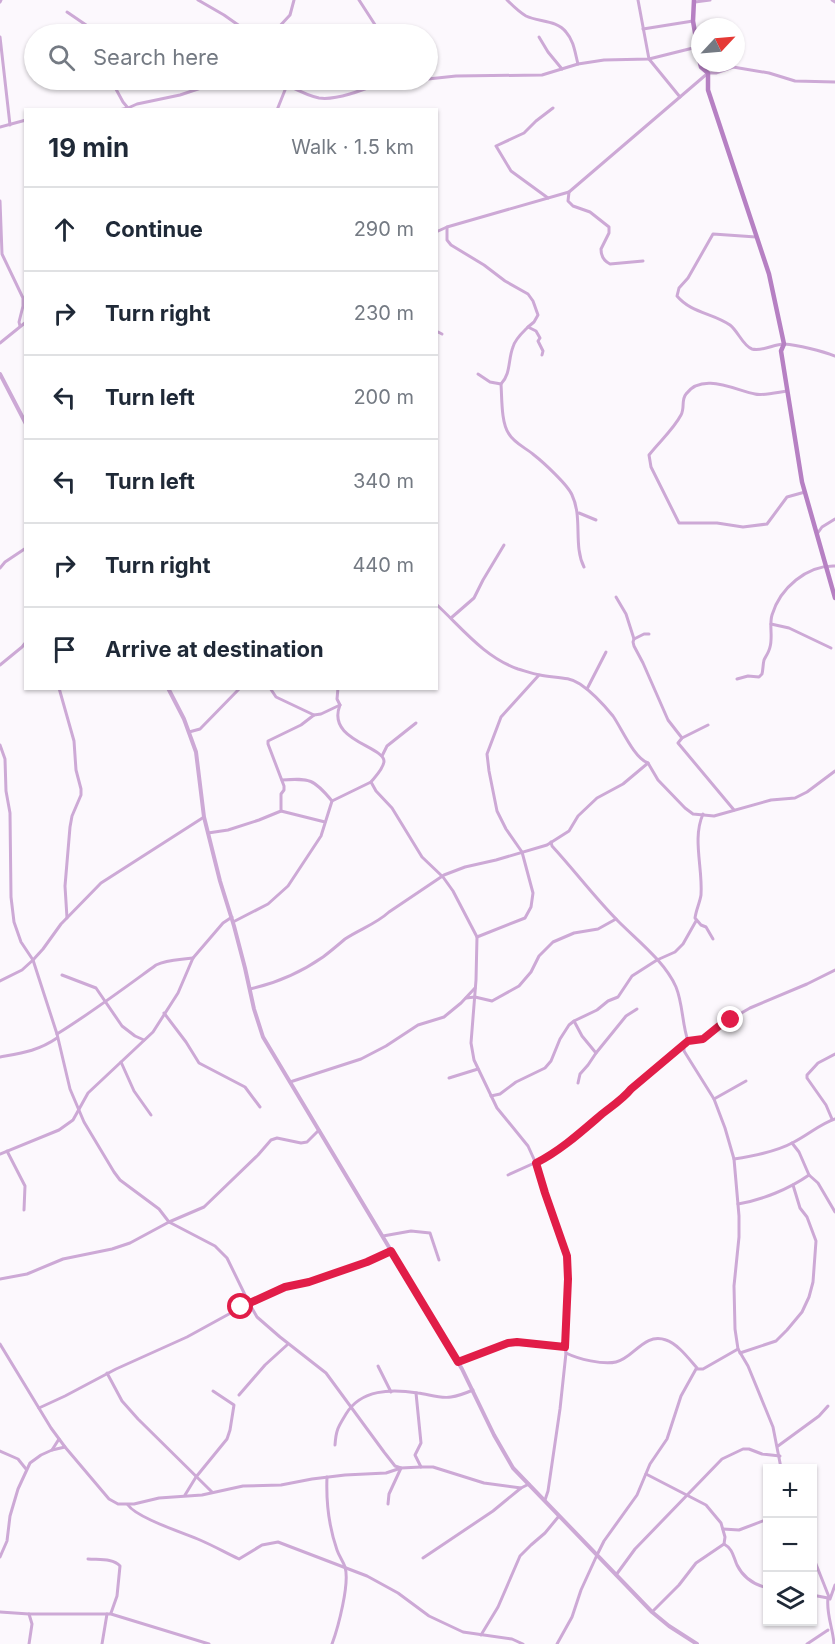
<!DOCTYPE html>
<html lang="en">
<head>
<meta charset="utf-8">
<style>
  :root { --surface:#fff; --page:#f2f2f3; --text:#1f2937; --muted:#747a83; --line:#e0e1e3 }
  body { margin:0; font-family:Inter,sans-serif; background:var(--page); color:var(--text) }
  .controls { position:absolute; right:18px; bottom:18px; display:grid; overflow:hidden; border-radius:0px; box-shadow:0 2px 4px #0004 }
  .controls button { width:54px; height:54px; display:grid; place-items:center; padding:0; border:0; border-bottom:2px solid var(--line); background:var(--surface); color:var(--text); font:30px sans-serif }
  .compass { position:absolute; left:691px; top:18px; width:54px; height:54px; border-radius:50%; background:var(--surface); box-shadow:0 2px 4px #0004; rotate:64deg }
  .stop { position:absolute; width:18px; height:18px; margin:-14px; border:4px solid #e11d48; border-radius:50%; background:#fff }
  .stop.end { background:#e11d48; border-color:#fff; box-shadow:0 2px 6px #0008 }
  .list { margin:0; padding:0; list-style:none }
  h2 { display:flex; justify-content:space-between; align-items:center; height:78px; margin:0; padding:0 24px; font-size:26px }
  h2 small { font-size:20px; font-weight:400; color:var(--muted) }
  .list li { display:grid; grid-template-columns:39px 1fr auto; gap:18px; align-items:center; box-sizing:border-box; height:84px; padding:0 24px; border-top:2px solid var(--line) }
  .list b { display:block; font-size:22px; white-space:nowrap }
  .list em { font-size:20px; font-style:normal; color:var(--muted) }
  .icon { flex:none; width:33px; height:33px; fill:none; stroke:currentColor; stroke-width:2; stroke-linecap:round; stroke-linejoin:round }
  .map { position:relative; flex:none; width:835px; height:1644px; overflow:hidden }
  .search { position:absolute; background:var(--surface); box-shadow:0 2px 4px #0004; left:24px; top:24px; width:414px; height:66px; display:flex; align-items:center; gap:15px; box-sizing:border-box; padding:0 21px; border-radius:33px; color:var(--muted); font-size:22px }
  .panel { position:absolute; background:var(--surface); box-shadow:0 2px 4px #0004; left:24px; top:108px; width:414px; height:582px; border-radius:0px }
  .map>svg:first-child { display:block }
</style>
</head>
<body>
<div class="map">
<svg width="835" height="1644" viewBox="0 0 835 1644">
  <rect width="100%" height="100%" fill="#fcf8fd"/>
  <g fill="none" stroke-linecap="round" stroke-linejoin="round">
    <g stroke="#cda9d6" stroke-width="3">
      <path d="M 198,0 L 224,15 L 251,34"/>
      <path d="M 359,0 L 381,34"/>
      <path d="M 507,0 C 513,6 519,12 526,16 C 539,22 557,20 566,32 C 574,41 575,53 578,64"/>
      <path d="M 638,0 L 649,59 L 680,97"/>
      <path d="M 832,0 L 835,2"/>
      <path d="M 0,2 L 1,0"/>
      <path d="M 695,2 L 710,0"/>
      <path d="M 67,12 L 89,27 L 96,34"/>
      <path d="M 643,29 L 693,21"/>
      <path d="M 275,34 L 277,29 L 290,15 L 294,0"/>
      <path d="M 0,37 L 10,125"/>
      <path d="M 539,37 L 548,52 L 562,69"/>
      <path d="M 428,79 L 456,76 L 542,75 L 578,64 L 604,60 L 649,59 L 697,47"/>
      <path d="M 111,80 L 123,102 L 128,108"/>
      <path d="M 287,80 L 287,85 C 297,90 308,96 319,98 C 338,101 370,87 388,80"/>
      <path d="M 119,110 L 128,108 L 137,104 L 180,95 L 225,80"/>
      <path d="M 277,110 L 287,85"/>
      <path d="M 0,127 L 26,120"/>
      <path d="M 569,192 L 568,201 L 573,206 L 590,212 L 609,227 L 609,233 L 601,249 C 601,256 604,261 610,264 L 643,261"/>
      <path d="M 548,198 L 511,171 L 496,146 L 524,133 L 536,121 L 553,108"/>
      <path d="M 0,201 L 2,254 L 23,298 L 23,306 L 19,322 L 20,326"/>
      <path d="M 447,227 L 447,240 L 451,245 L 484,265 L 505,281 L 528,294 L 533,301 L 538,315 L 534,322 L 528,327 L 536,331 L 540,338 L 538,341 L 543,351 L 542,355"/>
      <path d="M 436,232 L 447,227 L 569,192 L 708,73 L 716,73 L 733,67 L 769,73 L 795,81 L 835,82"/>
      <path d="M 756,237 L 713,234 L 688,278 L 679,288 L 677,296 C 691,313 713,313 730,325 C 738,331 743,346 752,349 C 762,352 774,344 784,344 C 798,345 822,351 835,356"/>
      <path d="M 528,327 C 522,333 515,339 513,347 C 508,359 511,374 501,384 C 502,398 501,423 509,434 C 514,443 526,448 534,455 C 543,462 568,485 572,495 C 583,518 573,545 584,567"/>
      <path d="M 436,331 L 442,334"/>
      <path d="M 0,343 L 26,322"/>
      <path d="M 478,374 L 490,382 L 501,384"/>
      <path d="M 787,391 C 779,392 763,396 755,394 C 735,390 702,372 686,394 C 681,400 685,408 681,415 C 673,430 659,442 649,455 L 651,467 L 679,523 L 717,523 L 743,527 L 767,524 L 787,497 L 805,492"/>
      <path d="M 579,513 L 596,520"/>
      <path d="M 817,534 L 822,527 L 835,519"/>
      <path d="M 0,568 L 5,562 L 26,548"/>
      <path d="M 616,597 L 626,614 L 634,639"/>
      <path d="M 436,604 C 462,628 484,657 518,669 C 525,671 533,674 540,675 C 553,678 569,676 580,684 C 592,692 604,705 613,716 C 622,729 634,758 648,763 L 658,780 L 685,808 L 693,814 L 714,816 L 771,800 L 795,798 L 807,792 L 835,771"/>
      <path d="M 451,618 L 474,598 L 483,580 L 504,545"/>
      <path d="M 771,624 L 789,628 L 831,648"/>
      <path d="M 649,634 L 644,634 L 634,639 L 633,642 L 634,646 L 643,663 L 668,720 L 682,738"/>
      <path d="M 0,665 L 22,647 L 26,642"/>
      <path d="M 737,679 L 748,676 L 759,677 L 762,674 C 763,670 763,664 764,660 C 766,656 769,652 770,647 C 773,637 769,625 772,615 C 780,588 807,565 835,566"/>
      <path d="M 59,688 L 74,741 L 76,770 L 81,789 L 81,795 L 72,816 L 70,827 L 65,886 L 67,918"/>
      <path d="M 270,688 L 276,697 L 314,715"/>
      <path d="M 338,688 L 337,699 L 340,705 C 326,740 383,746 384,761 C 384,768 375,777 371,782"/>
      <path d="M 587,689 L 606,652"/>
      <path d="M 708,725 L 682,738 L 678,743 L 734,810"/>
      <path d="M 189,732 L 200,729 L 240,688"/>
      <path d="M 0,745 L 5,759 L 6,791 L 10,813 L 11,897 L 14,922 L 21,942 L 33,960 L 57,1034 L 70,1089 L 84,1122 L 114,1172 L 120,1180 L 159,1209 L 169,1222 L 215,1246 L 227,1258 L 249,1303 L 257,1317 L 280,1337 L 326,1373 L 384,1452 L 395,1466 L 401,1468 L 389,1494 L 388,1504"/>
      <path d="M 382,756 L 387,746 L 416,723"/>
      <path d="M 282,780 C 310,778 314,779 332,801"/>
      <path d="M 281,811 L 325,822"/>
      <path d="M 703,814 C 692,839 703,868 701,895 C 700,902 696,910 695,918 L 701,925 L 706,927 L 713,939"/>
      <path d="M 208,833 L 228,830 L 259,820 L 281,811 L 281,794 L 284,790 L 284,786 L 268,744 L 268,741 L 301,725 L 314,715 L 321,714 L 340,705"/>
      <path d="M 551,842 L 552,846 C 575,871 595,898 619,922 C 638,941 665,962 676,987 C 683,1004 682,1024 688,1041"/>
      <path d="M 233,922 L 268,904 L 288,886 L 321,836 L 332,801 L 371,782 L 376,791 L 392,808 L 422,857 L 443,877 L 453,891 L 477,937 L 476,980 L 471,1043 L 474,1060 L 497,1108 L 528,1146 L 538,1168 L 545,1193 L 566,1249 L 568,1279 L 565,1347 L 566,1353 L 560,1409 L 548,1491 L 545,1500"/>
      <path d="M 477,937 L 525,918 L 531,907 L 533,893 L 522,852 L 506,829 L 497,811 L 489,771 L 487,754 L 501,717 L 539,675"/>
      <path d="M 62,975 L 96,988 L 122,1026 L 135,1036 L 144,1040"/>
      <path d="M 0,981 L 22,970 L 33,960 L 43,949 L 61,924 L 101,883 L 204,817"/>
      <path d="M 250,989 C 277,983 300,973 323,957 C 331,951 338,945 345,939 C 360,929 376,924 389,912 L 444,875 L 465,867 L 496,860 L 547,845 L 569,831 L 578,816 L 597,798 L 623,784 L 648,763"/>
      <path d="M 466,998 L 475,997 L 492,1001 L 519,986 L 531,972 L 539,956 L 553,942 L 574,933 L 598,929 L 616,919"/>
      <path d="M 164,1013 L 186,1042 L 199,1063 L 245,1087 L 260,1107"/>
      <path d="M 574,1021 L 582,1036 L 596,1053"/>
      <path d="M 57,1034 C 91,1013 123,989 156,965 C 168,959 180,960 193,958"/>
      <path d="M 684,1044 L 684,1051 L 714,1099 L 725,1128 L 734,1159 L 739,1216 L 739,1237 L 734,1286 L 735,1329 L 738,1349 L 748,1366 L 773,1427 L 781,1468"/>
      <path d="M 0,1057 C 22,1053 38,1051 57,1038"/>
      <path d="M 121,1062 L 134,1091 L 151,1115"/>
      <path d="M 449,1078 L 478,1069"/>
      <path d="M 290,1082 L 361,1059 L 386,1046 L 418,1025 L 444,1017 L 461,1003 L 475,988"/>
      <path d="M 578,1083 L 580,1074 L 588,1065 L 596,1053 L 626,1016 L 637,1009"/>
      <path d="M 491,1096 L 500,1094 L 516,1082 L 545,1068 L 551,1061 L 560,1039 L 569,1025 L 574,1021 L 597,1010 L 608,1001 L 618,997 L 632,976 L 657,960 L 675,952 L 683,944 L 696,921"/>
      <path d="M 714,1099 L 746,1081"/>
      <path d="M 832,1119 L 826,1105 L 807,1078 L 807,1075 L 818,1063 L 835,1054"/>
      <path d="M 792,1143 L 799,1152 L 809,1175 L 818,1183 L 835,1212"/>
      <path d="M 7,1151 L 25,1186 L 24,1210"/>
      <path d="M 0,1154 L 59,1130 L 73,1120 L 88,1093 L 153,1032 L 178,993 L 193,958 L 223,923 L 232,917"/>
      <path d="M 734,1159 C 754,1156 776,1152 794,1142 C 808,1135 820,1124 835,1119"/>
      <path d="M 508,1175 L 550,1156 L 618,1102 L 631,1089 L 688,1041 L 703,1039 L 719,1026 L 750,1008 L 807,984 L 835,970"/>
      <path d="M 738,1204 C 762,1200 789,1189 809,1175"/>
      <path d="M 383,1236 L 411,1231 L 430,1233 L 439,1260"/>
      <path d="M 0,1279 L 27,1274 L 63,1259 L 112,1249 L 130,1243 L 169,1222 L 204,1207 L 258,1155 L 271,1140 L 277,1138 L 301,1143 L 307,1142 L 319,1130"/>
      <path d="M 0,1344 L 51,1428 L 65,1447 L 109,1499 L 118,1504 L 134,1504 L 159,1498 L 202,1495 L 243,1486 L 281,1485 L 312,1479 L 345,1475 L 386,1473 L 401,1468 L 421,1467 L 433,1467 L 484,1483 L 521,1488 L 529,1484"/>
      <path d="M 566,1353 C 578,1359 603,1365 616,1362 C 634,1358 644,1332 666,1340 C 678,1344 689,1359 697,1368"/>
      <path d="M 740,1353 L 776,1341 L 787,1330 L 802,1312 L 809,1297 L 813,1282 L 816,1241 L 807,1217 L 800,1208 L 793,1185"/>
      <path d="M 458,1361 L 508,1343 L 517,1342 L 565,1347"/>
      <path d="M 378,1366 L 391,1392"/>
      <path d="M 107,1373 L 122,1401 L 138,1419 L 212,1492"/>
      <path d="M 416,1393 L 421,1443 L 415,1455 L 421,1467"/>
      <path d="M 239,1395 L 265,1365 L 287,1345"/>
      <path d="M 39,1408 L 65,1396 L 116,1369 L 187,1337 L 249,1303 L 285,1287 L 309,1282 L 328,1274 L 367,1262 L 391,1251"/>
      <path d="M 335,1445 C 336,1430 338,1427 346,1414 C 361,1389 391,1389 418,1393 C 428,1394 440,1399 451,1397 C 458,1396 466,1393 473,1390"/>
      <path d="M 778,1446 L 819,1416 L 828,1406"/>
      <path d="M 52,1450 L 59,1439"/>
      <path d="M 0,1451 L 18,1459 L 26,1469"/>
      <path d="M 646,1474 L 706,1505 L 721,1523 L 725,1537 L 724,1544 L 696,1563 L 679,1585 L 652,1612"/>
      <path d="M 327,1477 C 326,1502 329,1527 337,1550 C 339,1556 343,1561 345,1567 C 350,1583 338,1628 332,1644"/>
      <path d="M 185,1495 L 196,1477 L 227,1439 L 230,1430 L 234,1405 L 213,1391"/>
      <path d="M 128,1505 C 137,1518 184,1533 200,1540 C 214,1546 226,1553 239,1559 L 262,1545 L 278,1542 L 367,1576 L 398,1593 L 429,1616 L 463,1632 L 512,1639 L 523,1644"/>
      <path d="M 723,1529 L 739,1530 L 768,1519"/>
      <path d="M 724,1544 C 733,1549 733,1556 737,1565 C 743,1577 754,1585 768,1588"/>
      <path d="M 812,1554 L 829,1597"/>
      <path d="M 0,1557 L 7,1541 L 10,1516 L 18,1489 L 30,1463 L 41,1455 L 52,1450 L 65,1447"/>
      <path d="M 423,1558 L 493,1511 L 521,1488"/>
      <path d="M 88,1559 C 99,1560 113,1558 120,1566 L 117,1596 L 111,1613"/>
      <path d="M 616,1575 L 635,1549 L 722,1459 L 743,1449 L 749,1449 L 762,1454 L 780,1456"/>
      <path d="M 812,1595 L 828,1598"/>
      <path d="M 0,1612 L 29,1614 L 111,1614 L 209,1644"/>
      <path d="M 29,1614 L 32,1624 L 29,1644"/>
      <path d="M 481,1635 L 498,1607 L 520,1556 L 531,1545 L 545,1533 L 559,1516"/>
      <path d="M 102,1644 L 107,1614"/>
      <path d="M 557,1644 L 572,1617 L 581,1590 L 597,1555 L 604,1541 L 637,1495 L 650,1464 L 667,1439 L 681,1396 L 696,1369 L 703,1369 L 738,1349"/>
      <path d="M 807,1644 L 828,1630"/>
      <path d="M 834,1644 C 833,1628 826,1614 828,1598 L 830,1599 L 835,1585"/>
    </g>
    <g stroke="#cda9d6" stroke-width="4">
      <path d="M 0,374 L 26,424"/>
      <path d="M 168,688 L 184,719 L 196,752 L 204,817 L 220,881 L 234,926 L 245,968 L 254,1009 L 263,1037 L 462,1369 L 494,1435 L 513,1468 L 652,1612 L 669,1626 L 697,1644"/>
    </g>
    <g stroke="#b680c3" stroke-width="4.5">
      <path d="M 694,0 L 693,21 L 700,62"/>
      <path d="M 700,63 L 701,67 L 708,73 L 708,90 L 769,274 L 784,344 L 781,351 L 802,482 L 835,598"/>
    </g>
  </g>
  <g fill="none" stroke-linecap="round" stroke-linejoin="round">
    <path stroke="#e11d48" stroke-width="8" d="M 241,1307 L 285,1287 L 309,1282 L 367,1262 L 391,1251 L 458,1362 L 508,1343 L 517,1342 L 565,1347 L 568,1279 L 567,1256 L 545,1193 L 536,1163 C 560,1151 581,1132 602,1114 C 612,1106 623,1099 631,1089 L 688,1041 L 703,1039 L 719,1026 L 731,1020"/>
  </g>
</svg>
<div class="controls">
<button>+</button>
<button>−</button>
<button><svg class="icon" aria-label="layers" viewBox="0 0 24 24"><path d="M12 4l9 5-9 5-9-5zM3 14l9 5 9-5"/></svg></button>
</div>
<svg class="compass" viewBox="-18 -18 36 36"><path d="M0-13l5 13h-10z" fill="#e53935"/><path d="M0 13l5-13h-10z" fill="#747a83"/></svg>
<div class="stop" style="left:241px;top:1307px"></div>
<div class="stop end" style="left:731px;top:1020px"></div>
<div class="search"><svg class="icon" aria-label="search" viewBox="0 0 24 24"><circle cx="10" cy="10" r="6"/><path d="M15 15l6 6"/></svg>Search here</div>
<section class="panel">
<h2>19 min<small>Walk · 1.5 km</small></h2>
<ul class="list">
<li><svg class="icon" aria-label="ahead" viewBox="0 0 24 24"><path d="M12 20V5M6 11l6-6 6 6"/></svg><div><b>Continue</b></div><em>290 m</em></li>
<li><svg class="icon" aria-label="right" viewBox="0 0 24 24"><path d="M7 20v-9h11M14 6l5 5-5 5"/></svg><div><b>Turn right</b></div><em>230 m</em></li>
<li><svg class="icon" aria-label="left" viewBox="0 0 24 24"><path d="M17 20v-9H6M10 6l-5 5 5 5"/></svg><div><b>Turn left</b></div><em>200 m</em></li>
<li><svg class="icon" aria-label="left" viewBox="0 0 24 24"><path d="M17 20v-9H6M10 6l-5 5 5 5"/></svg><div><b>Turn left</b></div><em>340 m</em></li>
<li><svg class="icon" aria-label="right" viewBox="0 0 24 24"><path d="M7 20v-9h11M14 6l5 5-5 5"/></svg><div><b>Turn right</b></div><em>440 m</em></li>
<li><svg class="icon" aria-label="arrive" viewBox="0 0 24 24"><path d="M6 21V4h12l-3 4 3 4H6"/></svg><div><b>Arrive at destination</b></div></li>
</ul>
</section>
</div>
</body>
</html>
